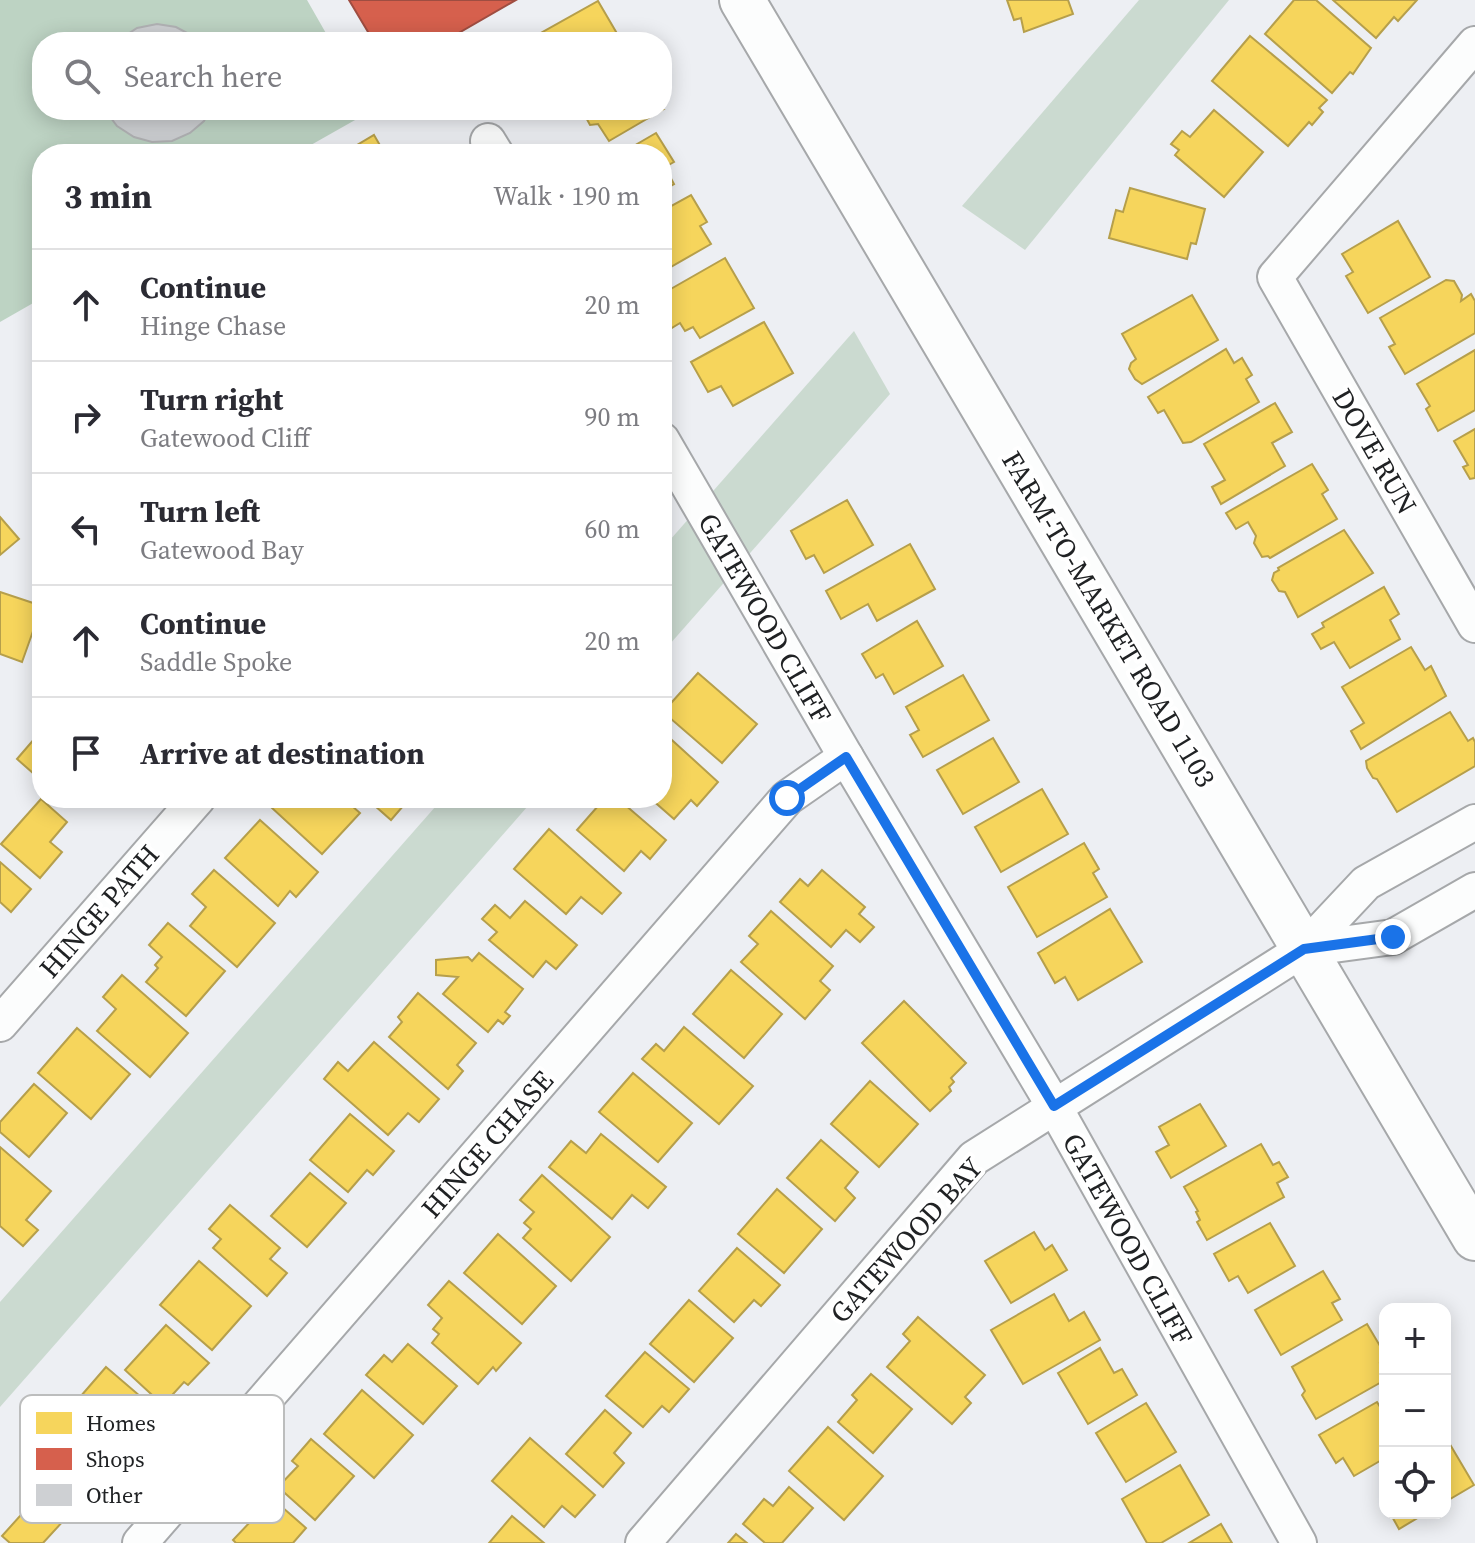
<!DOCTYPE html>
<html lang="en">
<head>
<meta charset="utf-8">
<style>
  :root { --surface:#fff; --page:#f7f7f7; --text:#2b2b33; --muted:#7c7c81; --line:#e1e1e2 }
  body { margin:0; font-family:"Source Serif 4",serif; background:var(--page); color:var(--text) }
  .controls { position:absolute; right:24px; bottom:24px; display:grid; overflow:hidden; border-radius:16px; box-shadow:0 4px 20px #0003 }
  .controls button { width:72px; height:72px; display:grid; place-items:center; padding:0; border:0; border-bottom:2px solid var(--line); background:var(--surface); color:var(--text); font:40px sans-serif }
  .stop { position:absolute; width:24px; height:24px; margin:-18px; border:6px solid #1a73e8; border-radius:50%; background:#fff }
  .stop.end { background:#1a73e8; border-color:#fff; box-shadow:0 2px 8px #0008 }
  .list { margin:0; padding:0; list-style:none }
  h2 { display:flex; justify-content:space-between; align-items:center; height:104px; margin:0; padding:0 32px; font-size:34px }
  h2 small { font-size:26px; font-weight:400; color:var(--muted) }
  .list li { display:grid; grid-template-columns:52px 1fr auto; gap:24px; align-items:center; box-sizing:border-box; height:112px; padding:0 32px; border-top:2px solid var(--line) }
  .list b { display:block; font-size:30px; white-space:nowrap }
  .list p { margin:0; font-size:26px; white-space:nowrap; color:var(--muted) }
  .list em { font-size:26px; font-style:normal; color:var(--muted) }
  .icon { flex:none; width:44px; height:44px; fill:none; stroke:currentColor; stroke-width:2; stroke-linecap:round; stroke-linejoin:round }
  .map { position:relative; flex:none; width:1475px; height:1543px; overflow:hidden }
  .search { position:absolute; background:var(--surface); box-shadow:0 4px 20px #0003; left:32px; top:32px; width:640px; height:88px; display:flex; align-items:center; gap:20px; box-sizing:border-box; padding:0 28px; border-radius:32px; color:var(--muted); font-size:30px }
  .panel { position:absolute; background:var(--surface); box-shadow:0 4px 20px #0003; left:32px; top:144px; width:640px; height:664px; border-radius:32px }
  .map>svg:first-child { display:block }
</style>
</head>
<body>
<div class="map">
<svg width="1475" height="1543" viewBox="0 0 1475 1543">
  <rect width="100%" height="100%" fill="#edeff3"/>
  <g fill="#cbdad0">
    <path d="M 1139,0 L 1229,0 L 1025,250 L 962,206 Z"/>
    <path d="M 854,331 L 890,394 L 662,653 L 662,549 Z"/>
    <path d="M 443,798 L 535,798 L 0,1407 L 0,1302 Z"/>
  </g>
  <path fill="#bdd3c3" d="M 0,0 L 307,0 L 331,42 L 42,42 L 42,110 L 371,111 L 295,154 L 42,154 L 42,298 L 0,322 Z"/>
  <g fill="#f6d55c" stroke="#b69f4b" stroke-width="2">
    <path d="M 1007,0 L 1068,0 L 1073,14 L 1024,32 L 1021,18 L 1014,20 Z"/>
    <path d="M 1294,0 L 1316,0 L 1371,48 L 1353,74 L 1350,72 L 1332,93 L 1265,34 Z"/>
    <path d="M 1333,0 L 1417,0 L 1398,21 L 1394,17 L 1376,38 Z"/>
    <path d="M 598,1 L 622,42 L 534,42 L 532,38 Z"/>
    <path d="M 1250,36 L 1327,100 L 1319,108 L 1323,112 L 1312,125 L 1309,122 L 1288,146 L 1212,81 Z"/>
    <path d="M 582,110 L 662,110 L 609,141 L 598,124 L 590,125 Z"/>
    <path d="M 1214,110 L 1263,152 L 1224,197 L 1175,155 L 1179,150 L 1171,144 L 1182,131 L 1190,137 Z"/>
    <path d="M 656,133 L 674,162 L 665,167 L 674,184 L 662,191 L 662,154 L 620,154 Z"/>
    <path d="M 374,135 L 385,154 L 342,154 Z"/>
    <path d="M 1130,188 L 1205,209 L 1196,244 L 1191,243 L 1187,259 L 1109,238 L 1116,210 L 1123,212 Z"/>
    <path d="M 691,195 L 707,222 L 700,226 L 711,244 L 662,272 L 662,211 Z"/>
    <path d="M 1398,221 L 1430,277 L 1368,313 L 1346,276 L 1353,272 L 1342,254 Z"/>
    <path d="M 725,258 L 754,308 L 700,338 L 693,327 L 685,331 L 680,323 L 670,329 L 662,315 L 662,294 Z"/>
    <path d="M 1446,280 L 1454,281 L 1462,295 L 1461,301 L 1471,294 L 1475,301 L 1475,333 L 1405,374 L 1389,347 L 1395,344 L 1380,318 Z"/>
    <path d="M 1192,295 L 1218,340 L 1142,384 L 1135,379 L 1129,369 L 1131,363 L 1136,359 L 1122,334 Z"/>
    <path d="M 764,322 L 793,373 L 733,406 L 721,386 L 708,392 L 691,362 Z"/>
    <path d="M 1226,349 L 1234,363 L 1242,358 L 1252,375 L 1246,379 L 1259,402 L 1191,442 L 1183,443 L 1164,410 L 1158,413 L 1148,397 Z"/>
    <path d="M 1475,350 L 1475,410 L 1438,431 L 1426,409 L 1430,406 L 1417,384 Z"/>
    <path d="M 1275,403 L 1292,432 L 1272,443 L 1285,466 L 1221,504 L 1212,487 L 1225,480 L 1204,444 Z"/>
    <path d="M 1475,429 L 1475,478 L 1470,479 L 1463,467 L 1468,465 L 1454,441 Z"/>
    <path d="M 1312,464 L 1328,490 L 1322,494 L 1337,519 L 1270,558 L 1268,556 L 1262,557 L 1254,543 L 1256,536 L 1248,522 L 1236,529 L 1226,513 Z"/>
    <path d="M 847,500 L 873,545 L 824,573 L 814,555 L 806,559 L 791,531 Z"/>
    <path d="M 0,517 L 19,539 L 0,555 Z"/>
    <path d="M 1344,530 L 1373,573 L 1298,617 L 1285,592 L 1279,591 L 1272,580 L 1274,573 L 1279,570 L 1278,568 Z"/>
    <path d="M 910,544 L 935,589 L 877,621 L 868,604 L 841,619 L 826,591 Z"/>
    <path d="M 1384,587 L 1399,614 L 1390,620 L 1400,639 L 1350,668 L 1334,642 L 1321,649 L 1312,634 L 1324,627 L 1322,623 Z"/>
    <path d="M 0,592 L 42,606 L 22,662 L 0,654 Z"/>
    <path d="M 917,621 L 943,666 L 894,694 L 883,674 L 876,678 L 862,654 Z"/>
    <path d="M 1411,647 L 1425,670 L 1431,666 L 1446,696 L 1361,749 L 1351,731 L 1364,723 L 1342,687 Z"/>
    <path d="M 698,673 L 757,724 L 722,763 L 663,712 Z"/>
    <path d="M 963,675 L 989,720 L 923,757 L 910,735 L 919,730 L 906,707 Z"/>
    <path d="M 1450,712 L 1468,741 L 1473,738 L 1475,742 L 1475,766 L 1397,812 L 1377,779 L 1373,778 L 1367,768 L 1366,761 Z"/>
    <path d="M 42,730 L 42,781 L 17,759 Z"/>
    <path d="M 662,731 L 718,782 L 697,806 L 691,800 L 674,819 L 650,798 L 662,798 Z"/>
    <path d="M 993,738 L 1019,782 L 963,814 L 937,770 Z"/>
    <path d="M 1042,789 L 1068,834 L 1001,872 L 975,827 Z"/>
    <path d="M 281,798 L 343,798 L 360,813 L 322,854 L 272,808 Z"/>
    <path d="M 366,798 L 410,798 L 391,820 Z"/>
    <path d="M 605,798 L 617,798 L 666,840 L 650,859 L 641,851 L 624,871 L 577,830 Z"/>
    <path d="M 41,799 L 67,822 L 50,842 L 62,852 L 40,878 L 1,844 Z"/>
    <path d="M 260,820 L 318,872 L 296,897 L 290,891 L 278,906 L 225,858 Z"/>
    <path d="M 549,829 L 621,893 L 602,914 L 581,897 L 566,914 L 514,869 Z"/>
    <path d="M 1084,843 L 1099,869 L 1093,873 L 1107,897 L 1037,937 L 1008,887 Z"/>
    <path d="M 0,862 L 31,889 L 11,912 L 0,902 Z"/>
    <path d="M 214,870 L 275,923 L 237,967 L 190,926 L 206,907 L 192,894 Z"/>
    <path d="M 822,870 L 865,907 L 859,914 L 874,927 L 860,942 L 846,930 L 831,947 L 780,902 L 800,879 L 808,886 Z"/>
    <path d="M 525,901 L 577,945 L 556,969 L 546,961 L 533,977 L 489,940 L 497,932 L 482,919 L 495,905 L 510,918 Z"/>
    <path d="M 1110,909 L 1142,962 L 1078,1000 L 1065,977 L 1055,983 L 1038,953 Z"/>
    <path d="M 771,911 L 833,966 L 820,981 L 830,990 L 805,1019 L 741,962 L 758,944 L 749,936 Z"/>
    <path d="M 168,923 L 225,971 L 186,1016 L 146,982 L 158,968 L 155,965 L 162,957 L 149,945 Z"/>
    <path d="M 479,953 L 523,989 L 505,1012 L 510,1016 L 503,1024 L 498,1020 L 488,1032 L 443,994 L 458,977 L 436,975 L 436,960 L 468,957 L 472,961 Z"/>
    <path d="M 731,970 L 782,1014 L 744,1058 L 693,1014 Z"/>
    <path d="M 122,975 L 188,1033 L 150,1077 L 97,1031 L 116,1009 L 103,997 Z"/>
    <path d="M 418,993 L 476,1043 L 457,1065 L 463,1071 L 448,1089 L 389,1037 L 402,1022 L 398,1017 Z"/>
    <path d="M 904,1001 L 966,1063 L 951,1078 L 954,1082 L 949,1087 L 951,1091 L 930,1111 L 862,1043 Z"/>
    <path d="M 684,1027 L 753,1086 L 719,1124 L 642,1059 L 656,1044 L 664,1051 Z"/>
    <path d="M 77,1028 L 130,1074 L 91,1119 L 38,1073 Z"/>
    <path d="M 374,1042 L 439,1099 L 419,1122 L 408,1113 L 388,1135 L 324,1079 L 338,1062 L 348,1071 Z"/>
    <path d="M 633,1073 L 692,1123 L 658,1162 L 599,1112 Z"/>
    <path d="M 870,1081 L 918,1124 L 879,1167 L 831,1124 Z"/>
    <path d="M 34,1084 L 67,1113 L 29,1157 L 0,1132 L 0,1122 Z"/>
    <path d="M 1200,1104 L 1226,1146 L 1171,1178 L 1156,1152 L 1169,1145 L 1159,1127 Z"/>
    <path d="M 350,1114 L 394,1151 L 373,1175 L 367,1170 L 348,1192 L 310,1160 Z"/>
    <path d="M 601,1134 L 666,1187 L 648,1208 L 632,1195 L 612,1219 L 549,1167 L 571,1141 L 586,1153 Z"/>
    <path d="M 821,1140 L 858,1172 L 845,1188 L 855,1198 L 835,1221 L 787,1178 Z"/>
    <path d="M 1261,1144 L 1273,1165 L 1279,1162 L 1288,1177 L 1277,1183 L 1284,1197 L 1207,1240 L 1197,1222 L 1200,1220 L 1196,1212 L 1198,1211 L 1184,1187 Z"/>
    <path d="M 0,1147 L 51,1191 L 26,1220 L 38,1230 L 23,1246 L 0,1226 Z"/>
    <path d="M 310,1173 L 346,1203 L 307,1247 L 271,1216 Z"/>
    <path d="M 542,1175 L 610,1237 L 571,1281 L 523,1238 L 531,1229 L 524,1223 L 534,1212 L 520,1200 Z"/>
    <path d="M 777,1189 L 822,1229 L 784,1273 L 738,1234 Z"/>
    <path d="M 230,1205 L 280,1248 L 270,1259 L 287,1273 L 267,1296 L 213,1248 L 221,1239 L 209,1229 Z"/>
    <path d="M 1270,1223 L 1295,1266 L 1248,1293 L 1238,1276 L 1229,1281 L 1214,1254 Z"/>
    <path d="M 1034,1232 L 1045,1250 L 1052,1245 L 1067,1270 L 1011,1303 L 985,1261 Z"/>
    <path d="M 498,1234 L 556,1286 L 522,1324 L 464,1273 Z"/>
    <path d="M 737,1248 L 780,1285 L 761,1306 L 754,1300 L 734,1322 L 699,1291 Z"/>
    <path d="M 199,1261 L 251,1306 L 212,1350 L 160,1305 Z"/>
    <path d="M 1323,1271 L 1340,1299 L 1332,1303 L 1342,1320 L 1281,1355 L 1255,1310 Z"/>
    <path d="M 449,1281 L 521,1343 L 496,1371 L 493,1367 L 478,1384 L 432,1343 L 439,1334 L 433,1329 L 442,1318 L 428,1305 Z"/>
    <path d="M 1054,1294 L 1069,1321 L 1084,1312 L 1100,1340 L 1023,1384 L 991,1330 Z"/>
    <path d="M 689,1300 L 733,1338 L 694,1382 L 650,1344 Z"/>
    <path d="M 918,1317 L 985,1375 L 965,1397 L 971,1403 L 952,1424 L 887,1367 L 910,1341 L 903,1334 Z"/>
    <path d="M 1367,1324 L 1380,1346 L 1385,1345 L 1385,1360 L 1380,1363 L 1385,1371 L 1385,1380 L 1316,1419 L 1302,1395 L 1305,1391 L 1292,1367 Z"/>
    <path d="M 166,1325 L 209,1363 L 188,1385 L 184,1382 L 163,1405 L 125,1370 Z"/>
    <path d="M 408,1344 L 457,1386 L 423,1424 L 366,1375 L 384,1355 L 392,1362 Z"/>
    <path d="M 1100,1348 L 1114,1373 L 1122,1369 L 1137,1395 L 1088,1424 L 1058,1373 Z"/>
    <path d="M 645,1352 L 689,1389 L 669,1412 L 662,1406 L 643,1427 L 606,1396 Z"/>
    <path d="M 106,1367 L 161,1414 L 141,1437 L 125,1422 L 106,1444 L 68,1411 Z"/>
    <path d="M 871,1374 L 912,1409 L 873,1453 L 838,1422 L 857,1400 L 852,1395 Z"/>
    <path d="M 362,1390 L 413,1435 L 374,1478 L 324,1434 Z"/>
    <path d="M 1377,1402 L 1385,1415 L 1385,1458 L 1354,1476 L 1343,1458 L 1336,1463 L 1319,1435 Z"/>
    <path d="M 1146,1403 L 1176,1452 L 1126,1482 L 1096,1433 Z"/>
    <path d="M 605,1410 L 631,1433 L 614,1453 L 624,1463 L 603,1487 L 566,1454 Z"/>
    <path d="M 828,1427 L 883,1476 L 844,1520 L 789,1471 Z"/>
    <path d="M 530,1438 L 595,1495 L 575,1517 L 562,1506 L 544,1527 L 492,1481 Z"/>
    <path d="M 311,1439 L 354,1476 L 315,1520 L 278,1487 L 298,1466 L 292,1461 Z"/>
    <path d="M 1448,1441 L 1474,1485 L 1445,1502 L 1445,1443 Z"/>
    <path d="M 1180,1465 L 1209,1515 L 1161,1543 L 1147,1543 L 1122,1499 Z"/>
    <path d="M 789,1487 L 813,1508 L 782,1543 L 765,1543 L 743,1524 L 764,1499 L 773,1506 Z"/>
    <path d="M 266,1493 L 306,1528 L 293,1543 L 236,1543 L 233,1540 L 252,1520 L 246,1514 Z"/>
    <path d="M 38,1496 L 65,1519 L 43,1543 L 10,1543 L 2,1536 Z"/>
    <path d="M 1390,1513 L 1426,1513 L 1399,1529 Z"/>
    <path d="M 512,1516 L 544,1543 L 489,1543 Z"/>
    <path d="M 1221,1524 L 1232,1543 L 1189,1543 Z"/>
    <path d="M 736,1534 L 747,1543 L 728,1543 Z"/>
  </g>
  <path fill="#d6604d" stroke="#9f4d41" stroke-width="2" d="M 349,0 L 516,0 L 443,42 L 374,42 Z"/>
  <g fill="#ced0d3" stroke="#b2b3b5" stroke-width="2">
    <path d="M 157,24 L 176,27 L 193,36 L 199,42 L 116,42 L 137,28 Z"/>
    <path d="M 105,110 L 210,110 L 204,121 L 190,133 L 172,141 L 152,142 L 134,137 L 117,126 Z"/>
  </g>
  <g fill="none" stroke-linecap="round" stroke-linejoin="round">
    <g stroke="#a6a8aa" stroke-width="38">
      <g id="street">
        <path d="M 1475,44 L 1275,277 L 1475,625"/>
        <path d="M 488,141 L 496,154"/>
        <path d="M 662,440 L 846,757 L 1054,1106 L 1299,1543"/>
        <path d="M 1304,949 L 1393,937 L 1475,890"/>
        <path d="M 0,1024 L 198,798"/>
        <path d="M 140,1543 L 787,798 L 846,757"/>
        <path d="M 643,1543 L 974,1158 L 1304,949 L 1366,883 L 1475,822"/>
      </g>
    </g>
    <g stroke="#a6a8aa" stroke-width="48">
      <path id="secondary" d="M 742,0 L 1475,1238"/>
    </g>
    <use href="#street" stroke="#fcfdfd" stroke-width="34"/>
    <use href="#secondary" stroke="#fcfdfd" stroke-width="44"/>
  </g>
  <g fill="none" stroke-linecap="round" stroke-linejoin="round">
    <path stroke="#1a73e8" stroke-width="10" d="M 787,798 L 846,757 L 1054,1106 L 1304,949 L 1393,937"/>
  </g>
  <g text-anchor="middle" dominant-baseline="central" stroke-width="8" stroke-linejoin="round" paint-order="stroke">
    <g font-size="28" fill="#202224" stroke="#fff">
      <text transform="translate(1375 451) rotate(60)">DOVE RUN</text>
      <text transform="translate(765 618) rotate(60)">GATEWOOD CLIFF</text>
      <text transform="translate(1109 619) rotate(59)">FARM-TO-MARKET ROAD 1103</text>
      <text transform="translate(99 911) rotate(-49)">HINGE PATH</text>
      <text transform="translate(487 1144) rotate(-49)">HINGE CHASE</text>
      <text transform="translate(1128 1239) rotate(61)">GATEWOOD CLIFF</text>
      <text transform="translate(906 1240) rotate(-48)">GATEWOOD BAY</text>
    </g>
  </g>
  <rect x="20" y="1395" width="264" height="128" rx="12" fill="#fff" stroke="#bcbdbd" stroke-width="2"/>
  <rect x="36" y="1412" width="36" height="22" fill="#f6d55c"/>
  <rect x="36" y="1448" width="36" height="22" fill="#d6604d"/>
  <rect x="36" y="1484" width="36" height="22" fill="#ced0d3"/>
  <g font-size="22" fill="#202224">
    <text x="86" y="1431">Homes</text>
    <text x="86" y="1467">Shops</text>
    <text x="86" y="1503">Other</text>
  </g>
</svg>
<div class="controls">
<button>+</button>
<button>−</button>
<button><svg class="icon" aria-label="locate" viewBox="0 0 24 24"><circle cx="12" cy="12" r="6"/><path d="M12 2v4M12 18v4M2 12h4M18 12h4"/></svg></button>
</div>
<div class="stop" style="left:787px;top:798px"></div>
<div class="stop end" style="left:1393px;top:937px"></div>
<div class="search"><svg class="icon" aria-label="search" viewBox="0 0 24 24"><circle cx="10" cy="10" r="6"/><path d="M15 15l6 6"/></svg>Search here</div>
<section class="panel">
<h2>3 min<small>Walk · 190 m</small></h2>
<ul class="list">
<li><svg class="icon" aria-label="ahead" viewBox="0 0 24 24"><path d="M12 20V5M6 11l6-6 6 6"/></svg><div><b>Continue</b><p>Hinge Chase</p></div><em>20 m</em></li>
<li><svg class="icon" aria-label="right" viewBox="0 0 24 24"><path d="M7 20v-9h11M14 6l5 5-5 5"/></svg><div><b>Turn right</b><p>Gatewood Cliff</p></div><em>90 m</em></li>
<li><svg class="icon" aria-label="left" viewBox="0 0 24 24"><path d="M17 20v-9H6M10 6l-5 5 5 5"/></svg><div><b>Turn left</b><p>Gatewood Bay</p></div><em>60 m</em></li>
<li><svg class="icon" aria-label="ahead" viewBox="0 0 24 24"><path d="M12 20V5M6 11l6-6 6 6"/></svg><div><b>Continue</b><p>Saddle Spoke</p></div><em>20 m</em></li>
<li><svg class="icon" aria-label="arrive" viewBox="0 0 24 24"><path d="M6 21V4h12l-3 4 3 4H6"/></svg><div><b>Arrive at destination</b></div></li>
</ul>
</section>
</div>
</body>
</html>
